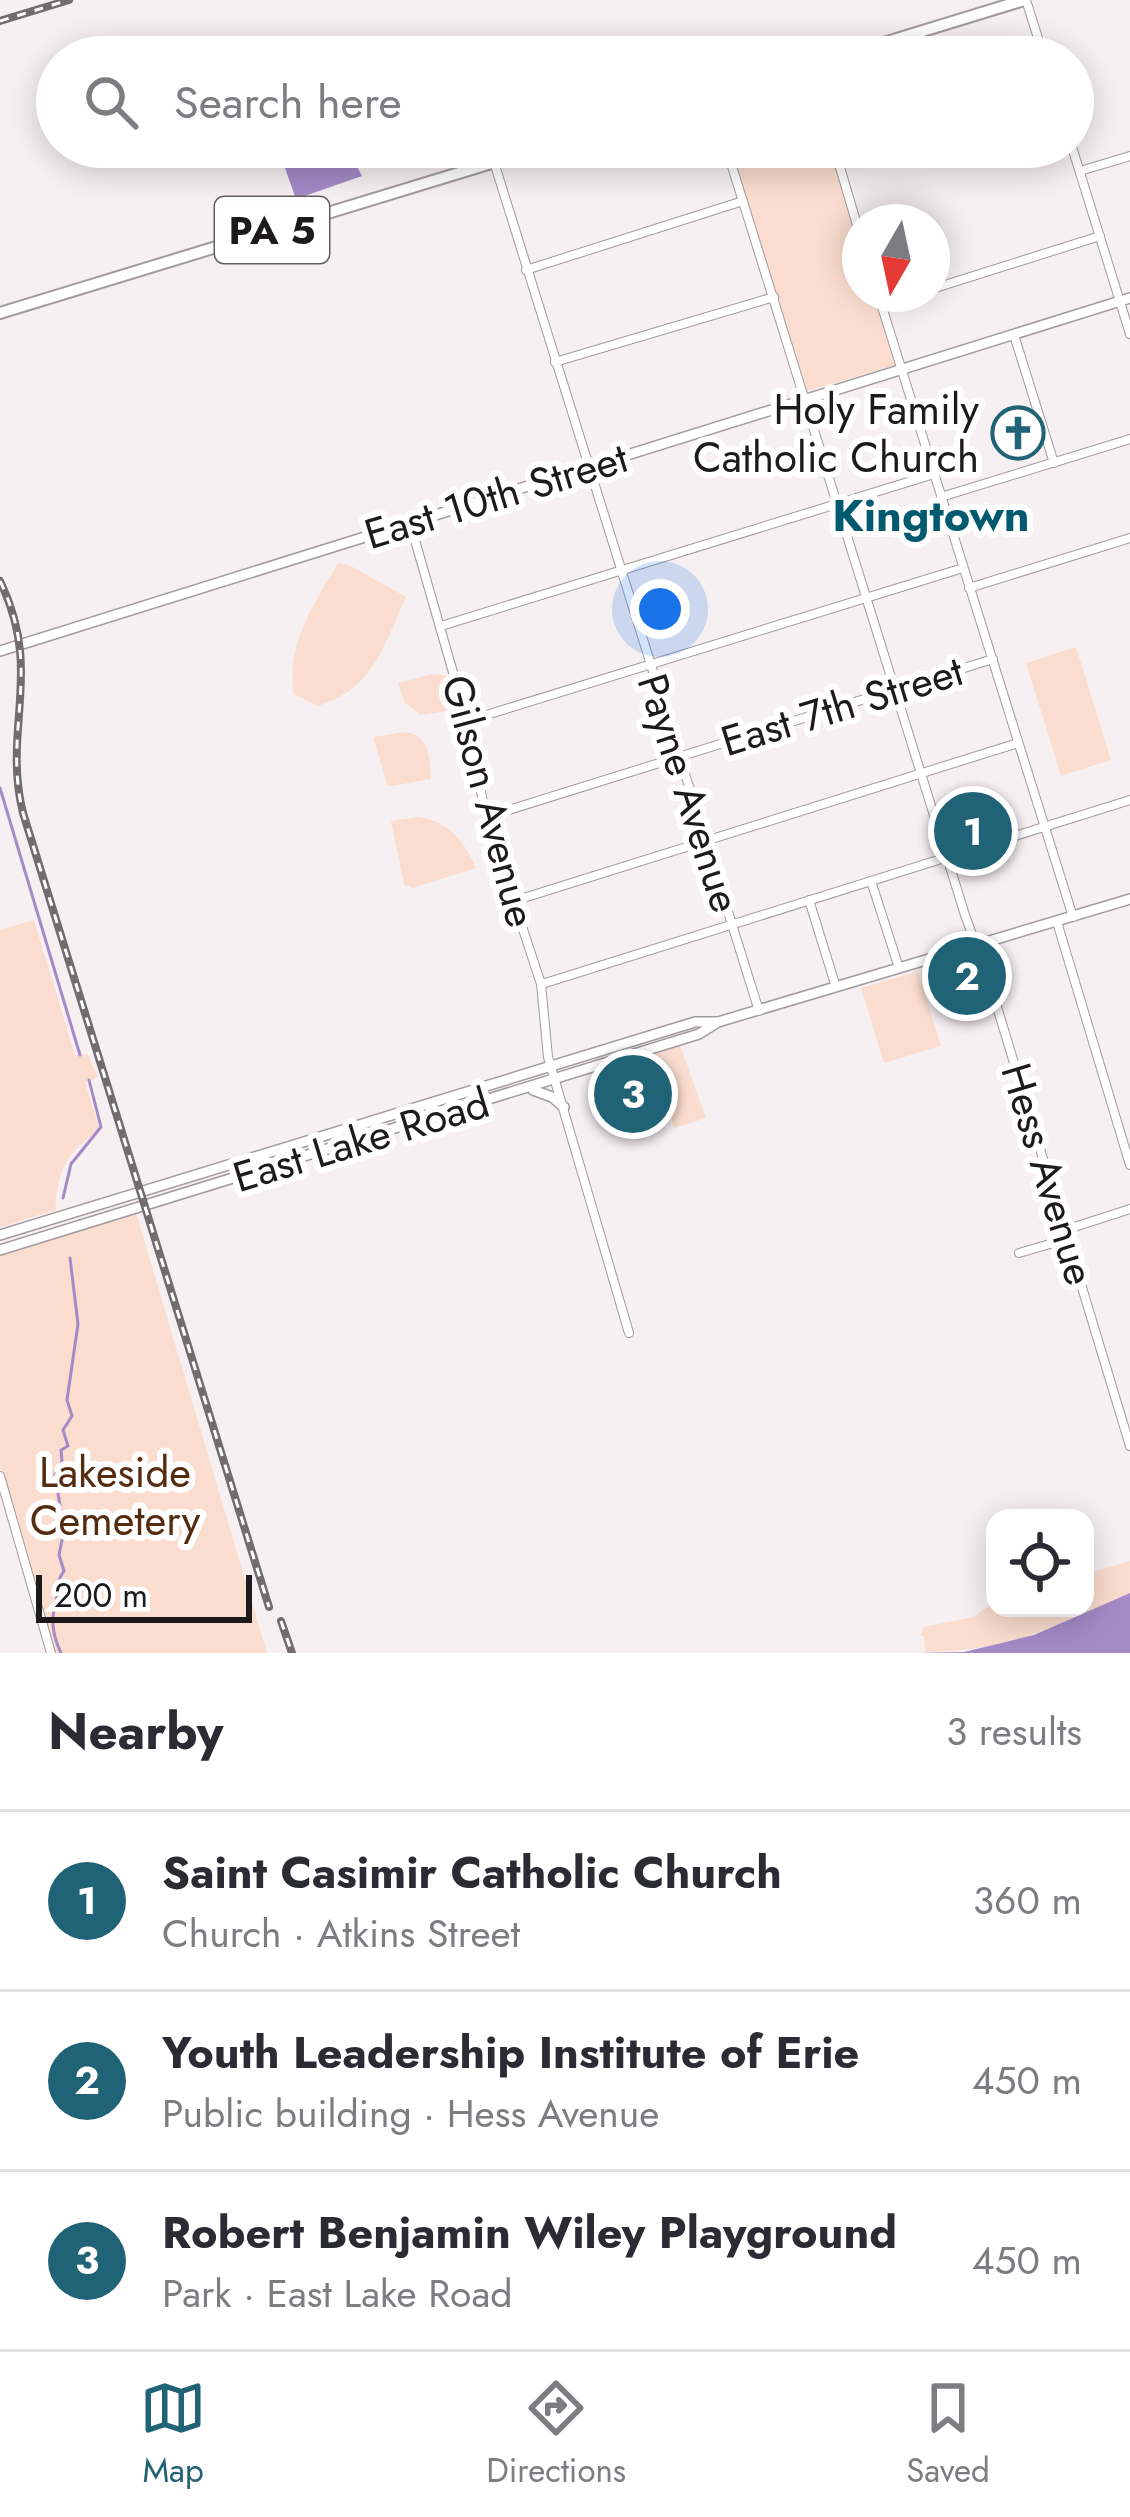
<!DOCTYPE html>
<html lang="en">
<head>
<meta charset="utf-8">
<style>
  :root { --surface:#fff; --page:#f2f2f3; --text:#2b2b33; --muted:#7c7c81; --line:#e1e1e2; --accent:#206276 }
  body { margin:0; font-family:Jost,sans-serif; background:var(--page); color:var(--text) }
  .controls { position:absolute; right:36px; bottom:36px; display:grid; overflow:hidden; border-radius:24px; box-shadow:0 6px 30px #0003 }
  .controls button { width:108px; height:108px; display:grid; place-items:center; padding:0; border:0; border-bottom:3px solid var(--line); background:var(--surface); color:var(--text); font:60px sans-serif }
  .compass { position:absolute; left:842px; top:204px; width:108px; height:108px; border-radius:50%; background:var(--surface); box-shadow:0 6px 30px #0003; rotate:189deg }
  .scale { position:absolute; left:36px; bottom:30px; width:216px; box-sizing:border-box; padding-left:12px; border:6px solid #1d1a1b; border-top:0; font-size:33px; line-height:42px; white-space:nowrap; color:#1d1a1b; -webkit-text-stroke:9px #fff; paint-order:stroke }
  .you { position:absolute; left:660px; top:609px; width:42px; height:42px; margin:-30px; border:9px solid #fff; border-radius:50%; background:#1a73e8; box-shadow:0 0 0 18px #1a73e833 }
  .badge { display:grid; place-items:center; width:78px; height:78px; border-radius:50%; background:var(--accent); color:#fff; font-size:39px; font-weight:700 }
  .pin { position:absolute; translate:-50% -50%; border:6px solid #fff; box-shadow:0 3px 12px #0006 }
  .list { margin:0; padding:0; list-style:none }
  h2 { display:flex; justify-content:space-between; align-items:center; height:156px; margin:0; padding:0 48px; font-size:51px }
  h2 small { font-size:39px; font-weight:400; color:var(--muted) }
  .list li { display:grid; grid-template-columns:78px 1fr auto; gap:36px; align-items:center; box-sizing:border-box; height:180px; padding:0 48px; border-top:3px solid var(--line) }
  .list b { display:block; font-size:45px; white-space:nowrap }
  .list p { margin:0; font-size:39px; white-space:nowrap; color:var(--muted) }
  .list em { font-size:39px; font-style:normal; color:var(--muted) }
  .icon { flex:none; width:66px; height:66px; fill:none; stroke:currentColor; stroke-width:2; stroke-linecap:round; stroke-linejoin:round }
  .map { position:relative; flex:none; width:1130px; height:1653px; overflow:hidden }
  .search { position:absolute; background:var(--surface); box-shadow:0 6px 30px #0003; left:36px; right:36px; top:36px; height:132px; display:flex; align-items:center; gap:30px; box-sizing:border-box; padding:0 42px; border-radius:66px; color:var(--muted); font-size:45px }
  .sheet { height:696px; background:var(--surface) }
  nav { display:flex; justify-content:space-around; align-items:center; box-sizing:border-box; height:168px; border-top:3px solid var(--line); background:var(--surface); font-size:33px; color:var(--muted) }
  nav a { display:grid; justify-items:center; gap:6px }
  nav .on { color:var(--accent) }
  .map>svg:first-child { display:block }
</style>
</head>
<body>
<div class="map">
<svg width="1130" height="1653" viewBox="0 0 1130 1653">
  <rect width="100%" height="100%" fill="#f7f0f2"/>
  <g fill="#faddce">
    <path d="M 730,147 L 829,147 L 860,245 L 860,294 L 875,294 L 895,365 L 807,391 Z"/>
    <path d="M 338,563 L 349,565 L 406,597 C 383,646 375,688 318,706 L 294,694 C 285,646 314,604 338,563 Z"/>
    <path d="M 1076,647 L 1111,760 L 1061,776 L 1026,663 Z"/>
    <path d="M 433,674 L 447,676 L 455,703 L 446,711 L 421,715 L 405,703 L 398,683 Z"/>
    <path d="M 405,732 C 430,736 430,757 431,779 L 392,786 L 387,784 L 373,737 Z"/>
    <path d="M 418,817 C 450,822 463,840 476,868 L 413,888 L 404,884 L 391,821 Z"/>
    <path d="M 34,920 L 75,1055 L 88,1054 L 98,1077 L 85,1083 L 99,1127 C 93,1137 87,1139 78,1147 C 63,1160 54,1190 56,1210 L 0,1227 L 0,930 Z"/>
    <path d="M 918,971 L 941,1046 L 884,1063 L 861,988 Z"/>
    <path d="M 680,1045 L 706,1118 L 674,1128 L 650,1053 Z"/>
    <path d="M 136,1213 L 267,1653 L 55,1653 L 0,1465 L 0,1254 Z"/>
    <path d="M 1130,1561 L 1130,1593 C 1064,1626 999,1653 925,1652 L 924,1636 L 920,1636 L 924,1627 L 973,1617 L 995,1602 L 995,1608 L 1085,1608 L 1085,1574 Z"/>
  </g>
  <g fill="#a48ac7">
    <path d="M 310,147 L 347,147 L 362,176 L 296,199 L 281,157 Z"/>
    <path d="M 1130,1593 L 1130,1653 L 917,1653 L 964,1652 L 1034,1635 Z"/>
  </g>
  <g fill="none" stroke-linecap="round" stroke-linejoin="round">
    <g stroke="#a48ac7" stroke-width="3">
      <path d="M 0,788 L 80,1055"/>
      <path d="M 63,1198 L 71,1164 L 101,1127 L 89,1080"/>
      <path d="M 61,1653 C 51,1632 51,1617 57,1597 C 61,1586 56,1581 64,1571 L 59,1555 L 64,1530 L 55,1475 L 62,1461 L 61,1450 L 68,1446 L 63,1430 L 72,1416 L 67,1400 L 78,1324 L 70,1258"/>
    </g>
    <g stroke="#a19b9d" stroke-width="10">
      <g id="minor">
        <path d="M 1026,0 L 1044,57"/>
        <path d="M 726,147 L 965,915 L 991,987 L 1130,1446"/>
        <path d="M 834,147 L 860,235"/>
        <path d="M 1072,147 L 1130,334"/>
        <path d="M 494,162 L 759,1011"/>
        <path d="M 1080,171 L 1130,156"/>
        <path d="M 526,270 L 743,201"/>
        <path d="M 932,289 L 1100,236"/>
        <path d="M 878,294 L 1073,917"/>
        <path d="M 881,305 L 916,294"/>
        <path d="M 1014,335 L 1054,463"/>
        <path d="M 555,362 L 774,297"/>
        <path d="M 941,497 L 1130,439"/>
        <path d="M 410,523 L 467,721 L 486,817 L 541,984 L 548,1057 L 629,1333"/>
        <path d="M 969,588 L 1130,538"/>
        <path d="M 441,626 L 934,474"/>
        <path d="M 467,721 L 963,568"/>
        <path d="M 486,817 L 993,659"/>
        <path d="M 871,881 L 899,968"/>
        <path d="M 809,900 L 836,987"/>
        <path d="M 514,901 L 1018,743"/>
        <path d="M 1057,922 L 1130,1165"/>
        <path d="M 542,984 L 1130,800"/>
        <path d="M 1065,1230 L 1130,1209"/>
        <path d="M 1019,1253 L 1067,1239"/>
        <path d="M 0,1476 L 51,1653"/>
      </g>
    </g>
    <g stroke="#a19b9d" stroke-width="12">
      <path id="tertiary" d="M 0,651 L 1130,298"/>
    </g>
    <g stroke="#a19b9d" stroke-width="12">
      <g id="secondary">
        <path d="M 533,1090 L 552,1097 L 564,1107"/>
        <path d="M 0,1235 L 695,1022 L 718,1022"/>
        <path d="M 0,1250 L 699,1034 L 718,1022 L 1130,899"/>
      </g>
    </g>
    <g stroke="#a19b9d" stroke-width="14">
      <g id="primary">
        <path d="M 838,57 L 1024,0"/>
        <path d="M 0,313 L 544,147"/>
      </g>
    </g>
    <use href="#minor" stroke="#fff" stroke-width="8"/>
    <use href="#tertiary" stroke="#fff" stroke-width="9"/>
    <use href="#secondary" stroke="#fff" stroke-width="9"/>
    <use href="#primary" stroke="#fff" stroke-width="10"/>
    <g stroke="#716c6e" stroke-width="8">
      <g id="rail">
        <path d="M 0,21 L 69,0"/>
        <path d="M 0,581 C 44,672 2,728 23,813 L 269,1607"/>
        <path d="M 281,1621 L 292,1653"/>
      </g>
    </g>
    <use href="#rail" stroke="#fff" stroke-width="3" stroke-dasharray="9" stroke-linecap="butt"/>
  </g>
  <defs>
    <g id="church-ring" transform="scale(2.7)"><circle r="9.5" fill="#fff" stroke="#206276" stroke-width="1.5"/><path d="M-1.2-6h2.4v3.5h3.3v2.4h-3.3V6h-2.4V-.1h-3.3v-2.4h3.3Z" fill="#206276"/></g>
  </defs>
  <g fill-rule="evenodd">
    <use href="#church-ring" x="1018" y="433"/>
  </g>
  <g text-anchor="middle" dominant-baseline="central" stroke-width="12" stroke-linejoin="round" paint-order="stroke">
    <rect fill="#fff" stroke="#615f5f" stroke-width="3" x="215" y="197" width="114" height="66" rx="9"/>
    <g font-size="39" font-weight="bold" fill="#1d1a1b">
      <text x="272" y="230">PA 5</text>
    </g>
    <g font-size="42" fill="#1d1a1b" stroke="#fff" text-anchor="end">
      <text x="979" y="409">Holy Family<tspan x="979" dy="48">Catholic Church</tspan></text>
    </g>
    <g font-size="42" fill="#1d1a1b" stroke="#fff">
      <text transform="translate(496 496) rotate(-17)">East 10th Street</text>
      <text transform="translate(842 706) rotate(-17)">East 7th Street</text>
      <text transform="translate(689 793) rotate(72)">Payne Avenue</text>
      <text transform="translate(489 801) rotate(75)">Gilson Avenue</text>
      <text transform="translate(361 1140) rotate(-17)">East Lake Road</text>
      <text transform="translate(1048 1174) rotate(73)">Hess Avenue</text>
    </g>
    <g font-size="42" fill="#562c10" stroke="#fff">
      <text x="115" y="1472">Lakeside<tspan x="115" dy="48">Cemetery</tspan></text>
    </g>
    <g font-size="45" font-weight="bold" fill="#005a6f" stroke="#fff">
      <text x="931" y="515">Kingtown</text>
    </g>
  </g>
</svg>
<div class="controls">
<button><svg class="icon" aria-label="locate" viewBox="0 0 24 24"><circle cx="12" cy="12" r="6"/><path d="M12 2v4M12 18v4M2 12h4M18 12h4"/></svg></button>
</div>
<svg class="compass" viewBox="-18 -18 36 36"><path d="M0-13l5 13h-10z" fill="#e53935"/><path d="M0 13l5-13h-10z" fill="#7c7c81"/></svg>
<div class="scale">200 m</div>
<div class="you"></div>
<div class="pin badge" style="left:973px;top:831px">1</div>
<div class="pin badge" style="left:967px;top:976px">2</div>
<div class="pin badge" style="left:633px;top:1094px">3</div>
<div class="search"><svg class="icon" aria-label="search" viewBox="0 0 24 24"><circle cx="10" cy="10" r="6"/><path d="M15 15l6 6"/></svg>Search here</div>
</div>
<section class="sheet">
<h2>Nearby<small>3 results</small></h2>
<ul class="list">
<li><span class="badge">1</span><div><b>Saint Casimir Catholic Church</b><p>Church · Atkins Street</p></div><em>360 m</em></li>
<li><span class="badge">2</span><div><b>Youth Leadership Institute of Erie</b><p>Public building · Hess Avenue</p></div><em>450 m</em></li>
<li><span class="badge">3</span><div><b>Robert Benjamin Wiley Playground</b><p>Park · East Lake Road</p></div><em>450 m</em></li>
</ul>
</section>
<nav>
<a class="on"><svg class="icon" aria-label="map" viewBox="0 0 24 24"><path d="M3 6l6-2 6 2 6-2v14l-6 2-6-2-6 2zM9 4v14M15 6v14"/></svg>Map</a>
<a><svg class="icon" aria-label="directions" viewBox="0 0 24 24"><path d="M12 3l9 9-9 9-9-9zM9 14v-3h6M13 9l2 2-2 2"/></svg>Directions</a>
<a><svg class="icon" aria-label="saved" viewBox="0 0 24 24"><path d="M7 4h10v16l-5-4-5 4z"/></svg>Saved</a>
</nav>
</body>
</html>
